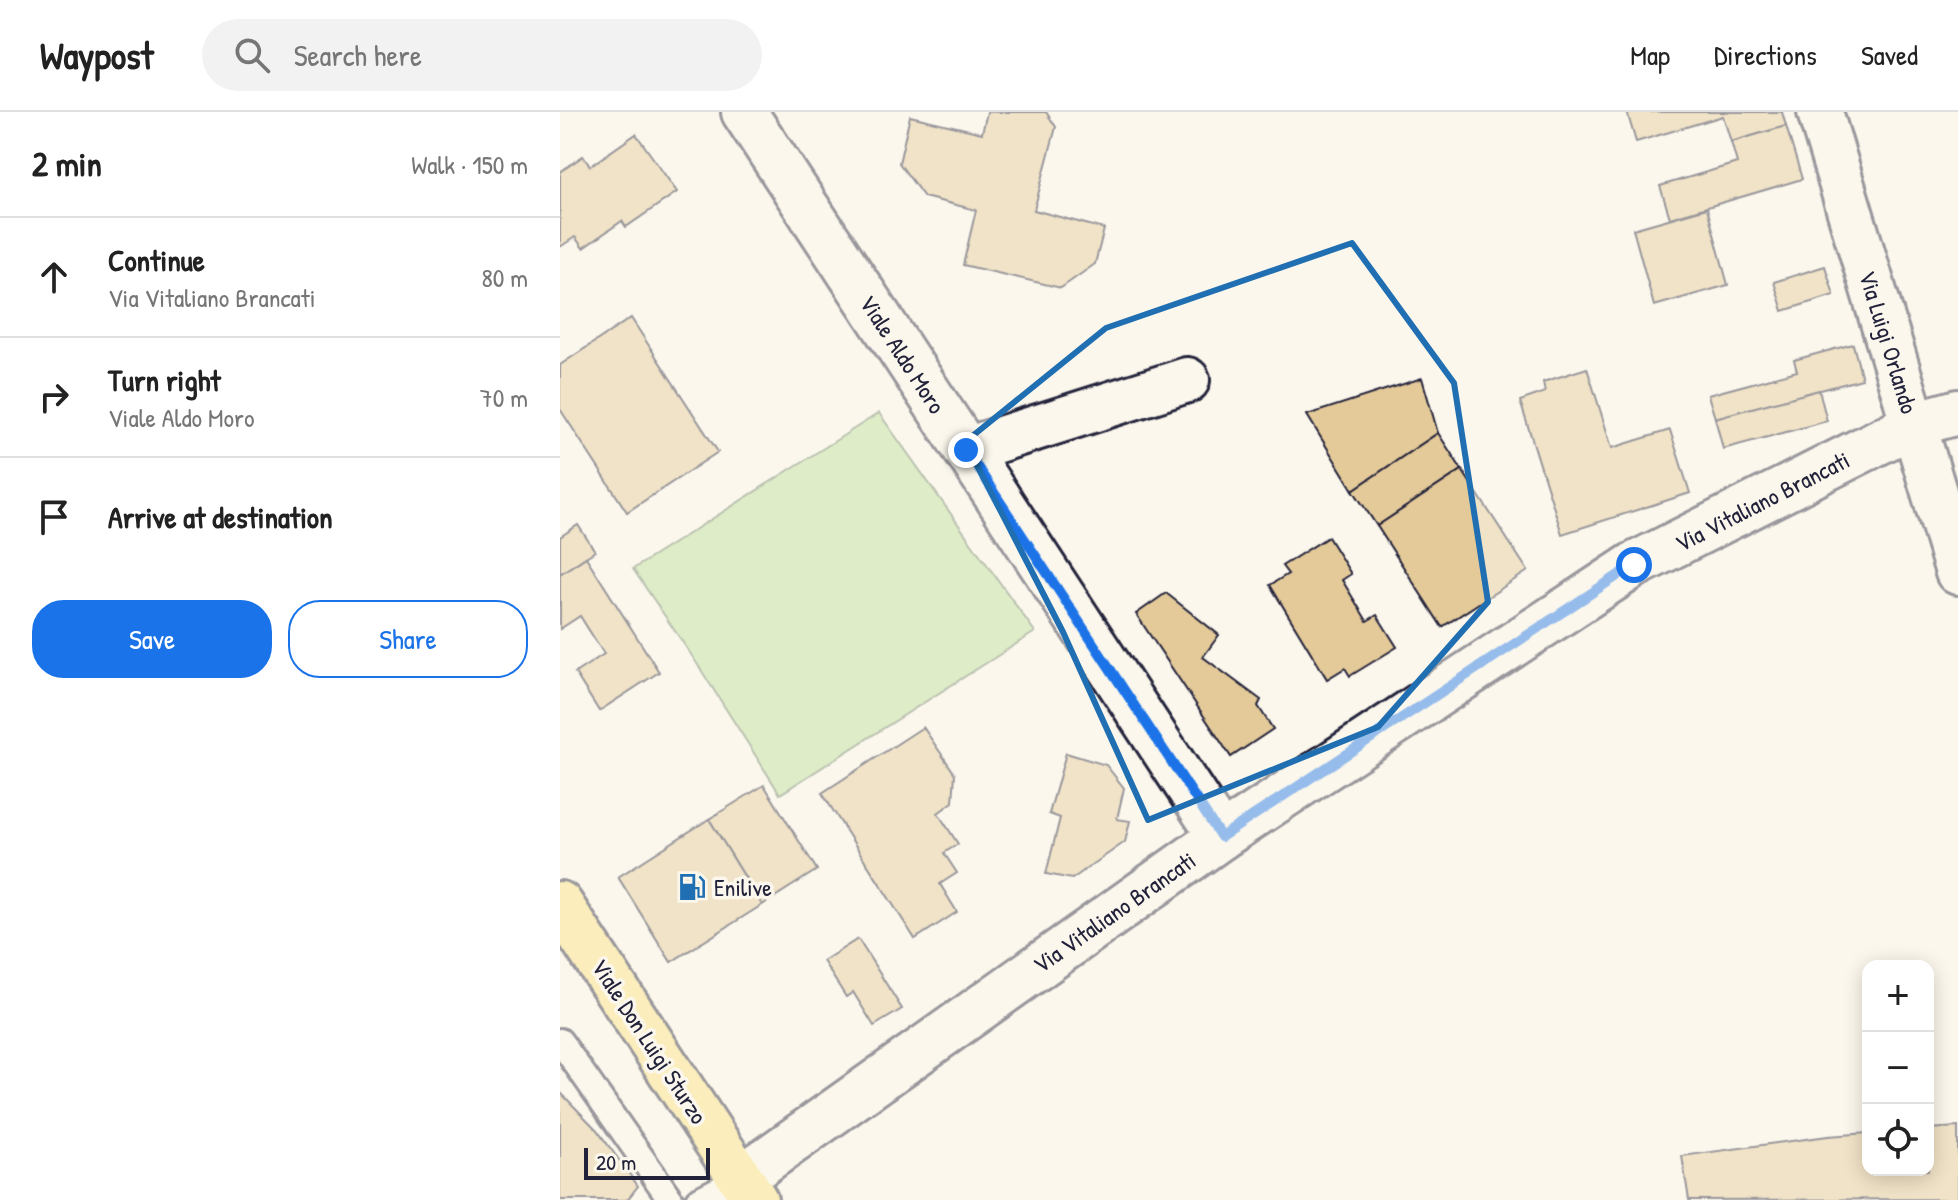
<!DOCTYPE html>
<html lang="en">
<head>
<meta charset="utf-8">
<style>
  :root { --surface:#fff; --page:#f2f2f2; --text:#222; --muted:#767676; --line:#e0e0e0; --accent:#1a73e8 }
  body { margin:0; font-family:"Patrick Hand",sans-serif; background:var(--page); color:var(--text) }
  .controls { position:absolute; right:24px; bottom:24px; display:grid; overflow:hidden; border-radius:16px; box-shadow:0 4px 20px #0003 }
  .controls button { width:72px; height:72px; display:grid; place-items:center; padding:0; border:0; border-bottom:2px solid var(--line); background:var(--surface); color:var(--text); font:40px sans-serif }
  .scale { position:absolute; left:24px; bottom:20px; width:126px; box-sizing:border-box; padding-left:8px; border:4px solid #22223b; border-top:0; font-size:22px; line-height:28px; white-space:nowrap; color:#22223b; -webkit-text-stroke:6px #fbf7ec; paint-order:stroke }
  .stop { position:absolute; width:24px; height:24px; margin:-18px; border:6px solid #1a73e8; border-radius:50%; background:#fff }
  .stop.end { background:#1a73e8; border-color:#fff; box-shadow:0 2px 8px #0008 }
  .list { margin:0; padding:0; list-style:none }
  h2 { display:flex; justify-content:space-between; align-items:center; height:104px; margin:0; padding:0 32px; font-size:34px }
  h2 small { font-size:26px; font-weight:400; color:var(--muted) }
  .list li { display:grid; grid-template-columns:52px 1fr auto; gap:24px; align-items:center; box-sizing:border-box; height:120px; padding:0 32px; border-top:2px solid var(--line) }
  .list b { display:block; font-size:30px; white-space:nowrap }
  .list p { margin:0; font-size:26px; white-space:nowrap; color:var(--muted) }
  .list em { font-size:26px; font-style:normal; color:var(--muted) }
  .actions { display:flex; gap:16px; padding:24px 32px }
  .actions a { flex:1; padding:18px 0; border:2px solid var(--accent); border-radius:32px; text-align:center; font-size:28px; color:var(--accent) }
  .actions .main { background:var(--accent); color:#fff }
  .icon { flex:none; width:44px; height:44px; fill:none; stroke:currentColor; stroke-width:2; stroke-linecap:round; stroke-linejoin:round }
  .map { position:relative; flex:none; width:1398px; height:1088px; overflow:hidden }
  header { display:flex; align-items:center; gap:48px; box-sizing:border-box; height:112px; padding:0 40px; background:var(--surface); border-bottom:2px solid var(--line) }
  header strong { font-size:38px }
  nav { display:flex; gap:44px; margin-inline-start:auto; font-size:28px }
  .search { width:560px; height:72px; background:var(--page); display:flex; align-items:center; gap:20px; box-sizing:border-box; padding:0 28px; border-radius:44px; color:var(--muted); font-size:30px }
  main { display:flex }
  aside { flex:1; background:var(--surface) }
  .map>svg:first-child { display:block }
</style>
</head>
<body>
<header>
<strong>Waypost</strong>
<div class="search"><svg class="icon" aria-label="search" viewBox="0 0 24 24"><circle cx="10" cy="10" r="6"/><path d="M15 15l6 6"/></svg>Search here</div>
<nav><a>Map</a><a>Directions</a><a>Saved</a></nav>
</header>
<main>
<aside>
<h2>2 min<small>Walk · 150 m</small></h2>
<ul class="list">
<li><svg class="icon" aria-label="ahead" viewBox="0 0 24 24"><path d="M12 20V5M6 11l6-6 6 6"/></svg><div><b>Continue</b><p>Via Vitaliano Brancati</p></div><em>80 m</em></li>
<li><svg class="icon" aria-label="right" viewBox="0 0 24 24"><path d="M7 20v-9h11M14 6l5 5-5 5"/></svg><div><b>Turn right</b><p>Viale Aldo Moro</p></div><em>70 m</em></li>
<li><svg class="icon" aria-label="arrive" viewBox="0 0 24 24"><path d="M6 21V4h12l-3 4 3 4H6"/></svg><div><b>Arrive at destination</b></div></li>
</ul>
<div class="actions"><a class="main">Save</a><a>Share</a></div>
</aside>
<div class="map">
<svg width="1398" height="1088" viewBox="0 0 1398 1088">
  <rect width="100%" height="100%" fill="#fbf7ec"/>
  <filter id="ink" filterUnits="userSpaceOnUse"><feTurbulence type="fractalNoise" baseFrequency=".0125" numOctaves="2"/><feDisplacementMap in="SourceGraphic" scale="16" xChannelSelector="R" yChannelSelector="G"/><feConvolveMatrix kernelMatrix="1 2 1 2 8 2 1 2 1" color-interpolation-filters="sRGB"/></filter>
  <g filter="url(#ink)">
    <path fill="#badf9a" stroke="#6e806a" stroke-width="2" d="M 319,301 L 475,520 L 220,682 L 136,550 L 73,457 Z"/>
    <g fill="#e4ca99" stroke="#22223b" stroke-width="2">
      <path d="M 427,0 L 486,0 L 496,15 L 474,98 L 544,117 L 535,152 L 501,176 L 403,153 L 416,98 L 364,85 L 339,51 L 350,4 L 422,21 Z"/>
      <path d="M 1067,0 L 1222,0 L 1226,14 L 1171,30 L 1163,4 L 1076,30 Z"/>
      <path d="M 1226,14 L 1242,67 L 1110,106 L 1100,74 L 1177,51 L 1171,30 Z"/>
      <path d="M 76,22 L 117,80 L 66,115 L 62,109 L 23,136 L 15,125 L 0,135 L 0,60 L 23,44 L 30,54 Z"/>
      <path d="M 1147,96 L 1168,173 L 1094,194 L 1073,117 Z"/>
      <path d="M 1265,154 L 1274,183 L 1223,199 L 1214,170 Z"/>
      <path d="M 71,206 L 158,340 L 67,400 L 0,297 L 0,253 Z"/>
      <path d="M 1293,232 L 1302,267 L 1155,306 L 1148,283 L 1237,259 L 1234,248 Z"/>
      <path d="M 1027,256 L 1052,336 L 1110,318 L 1130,381 L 1002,422 L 960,289 L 985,280 L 983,270 Z"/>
      <path d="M 862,266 L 878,321 L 793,378 L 747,303 Z"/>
      <path d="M 1259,278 L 1267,309 L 1163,337 L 1155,306 Z"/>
      <path d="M 878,321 L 902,358 L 817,414 L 793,378 Z"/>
      <path d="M 902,358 L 968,459 L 882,515 L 817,414 Z"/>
      <path d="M 18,413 L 35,439 L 0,462 L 0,425 Z"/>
      <path d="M 768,425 L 791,462 L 782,468 L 807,509 L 817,503 L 837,535 L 790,564 L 785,556 L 767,567 L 710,473 L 728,462 L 722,454 Z"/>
      <path d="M 26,445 L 99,560 L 39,599 L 15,561 L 44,542 L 20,504 L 0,517 L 0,462 Z"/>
      <path d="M 606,481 L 659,523 L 643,545 L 701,588 L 698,594 L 713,617 L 671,645 L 576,502 Z"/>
      <path d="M 363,615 L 395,662 L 393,690 L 378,701 L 398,732 L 384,741 L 397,761 L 380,772 L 397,800 L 355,827 L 262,681 Z"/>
      <path d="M 506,641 L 546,653 L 564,676 L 557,707 L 570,709 L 565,730 L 512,767 L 486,762 L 500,706 L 489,702 Z"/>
      <path d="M 204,673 L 257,758 L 202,793 L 149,707 Z"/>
      <path d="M 149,707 L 202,793 L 111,850 L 58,765 Z"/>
      <path d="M 298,827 L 342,897 L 314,914 L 293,880 L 286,885 L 263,849 Z"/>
      <path d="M 0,980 L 37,1018 L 78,1074 L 67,1088 L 0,1088 Z"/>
      <path d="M 1398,1015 L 1398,1087 L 1129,1088 L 1122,1044 L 1268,1024 L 1308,1021 L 1308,1058 L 1368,1058 L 1368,1017 Z"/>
    </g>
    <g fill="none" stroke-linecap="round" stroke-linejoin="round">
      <g stroke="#22223b" stroke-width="30">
        <g id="lane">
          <path d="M 0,929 L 111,1088"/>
          <path d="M 138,1088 L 181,1066"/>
        </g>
      </g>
      <g stroke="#22223b" stroke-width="50">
        <g id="street">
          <path d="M 1354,312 L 1398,300"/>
          <path d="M 406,338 L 627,268"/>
        </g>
      </g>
      <g stroke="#22223b" stroke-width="50">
        <g id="secondary">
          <path d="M 184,0 L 661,725"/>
          <path d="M 1260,0 L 1398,460"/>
          <path d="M 181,1066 L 661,725 L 1074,453 L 1354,312"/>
        </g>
      </g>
      <g stroke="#22223b" stroke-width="50">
        <path id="primary" d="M 0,792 L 195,1088"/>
      </g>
      <use href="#lane" stroke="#fbf7ec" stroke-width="24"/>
      <use href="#street" stroke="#fbf7ec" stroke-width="44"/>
      <use href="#secondary" stroke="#fbf7ec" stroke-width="44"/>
      <use href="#primary" stroke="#fae180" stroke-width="44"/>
    </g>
  </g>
  <g fill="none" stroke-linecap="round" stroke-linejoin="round" filter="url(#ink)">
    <path stroke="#1a73e8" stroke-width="10" d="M 406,338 L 661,725 L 1074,453"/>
  </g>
  <path d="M0 0H1398V1088H0ZM 792,131 L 894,271 L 928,490 L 818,615 L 588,708 L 503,520 L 405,330 L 546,216 Z" fill="#fbf7ec" fill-opacity=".55" fill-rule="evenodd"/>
  <path fill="none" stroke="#1f6fb2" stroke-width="6" stroke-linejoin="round" d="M 792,131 L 894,271 L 928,490 L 818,615 L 588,708 L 503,520 L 405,330 L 546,216 Z"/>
  <defs>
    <g id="fuel-bare" transform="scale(2.16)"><path d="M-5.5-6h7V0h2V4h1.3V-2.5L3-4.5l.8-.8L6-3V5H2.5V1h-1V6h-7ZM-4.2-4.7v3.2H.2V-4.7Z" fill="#1f6fb2" stroke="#fbf7ec" stroke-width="2.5" paint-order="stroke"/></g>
  </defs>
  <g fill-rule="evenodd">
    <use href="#fuel-bare" x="132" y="775"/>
  </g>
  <g text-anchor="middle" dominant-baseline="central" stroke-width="7" stroke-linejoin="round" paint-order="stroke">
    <g font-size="24" fill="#22223b" stroke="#fbf7ec">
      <text transform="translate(1329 230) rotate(73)">Via Luigi Orlando</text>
      <text transform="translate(343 242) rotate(57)">Viale Aldo Moro</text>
      <text transform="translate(1202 389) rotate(-27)">Via Vitaliano Brancati</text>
      <text transform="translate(554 800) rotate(-35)">Via Vitaliano Brancati</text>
      <text transform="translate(90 929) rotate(57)">Viale Don Luigi Sturzo</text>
    </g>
    <g font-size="24" fill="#22223b" stroke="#fbf7ec" text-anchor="start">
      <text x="154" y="775">Enilive</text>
    </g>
  </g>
</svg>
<div class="controls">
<button>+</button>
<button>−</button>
<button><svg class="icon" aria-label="locate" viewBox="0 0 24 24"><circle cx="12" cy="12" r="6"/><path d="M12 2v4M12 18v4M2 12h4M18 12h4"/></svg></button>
</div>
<div class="scale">20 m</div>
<div class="stop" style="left:1074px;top:453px"></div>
<div class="stop end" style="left:406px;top:338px"></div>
</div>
</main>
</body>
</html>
